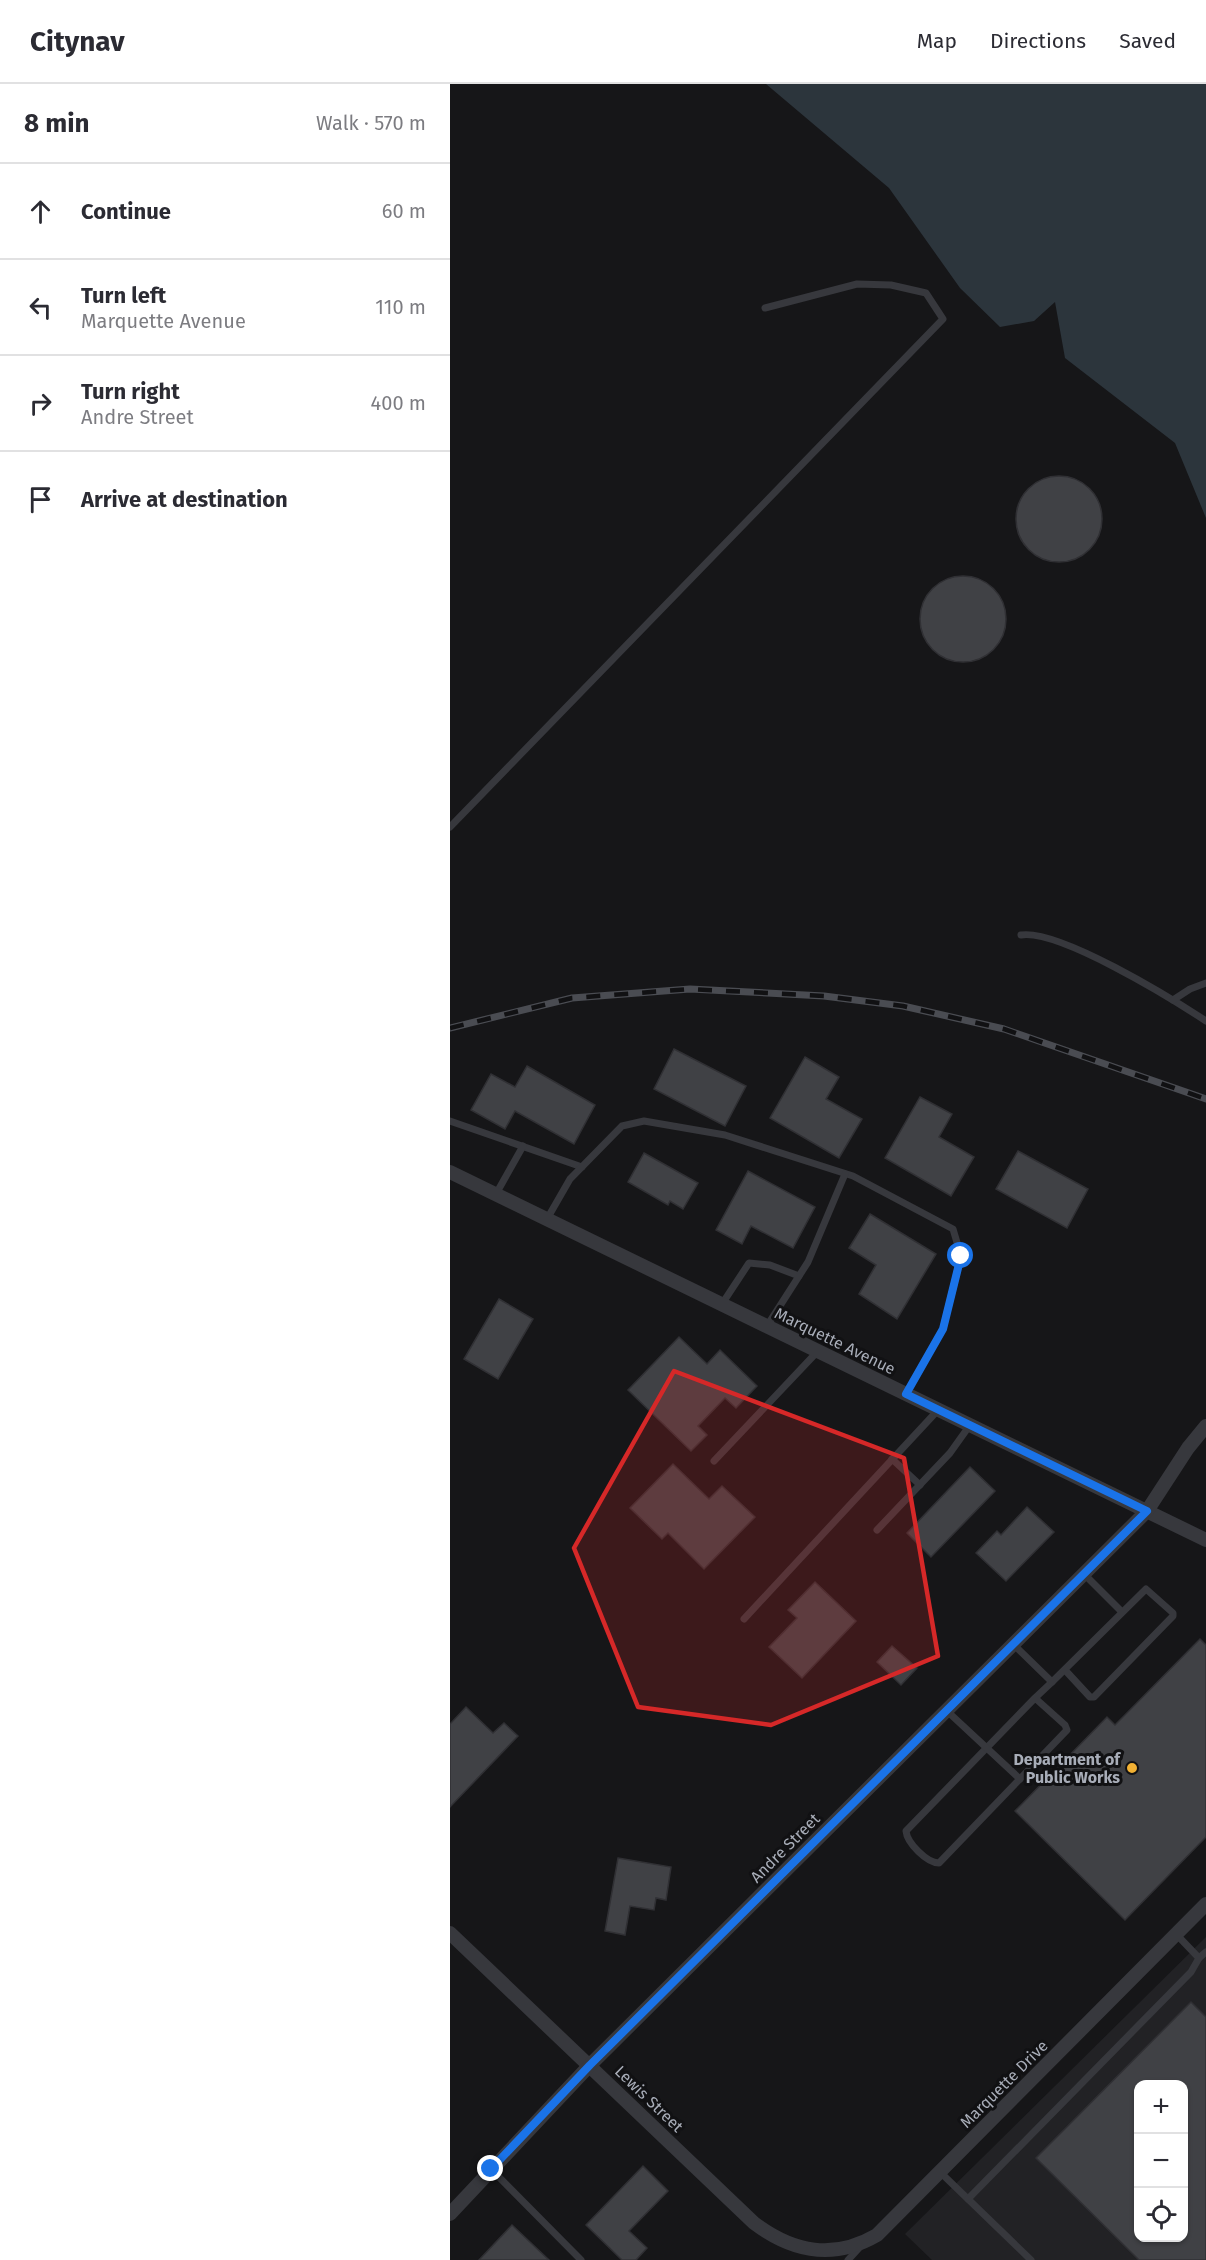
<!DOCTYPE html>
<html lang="en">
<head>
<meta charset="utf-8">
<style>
  :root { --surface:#fff; --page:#f2f2f3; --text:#2b2b33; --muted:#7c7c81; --line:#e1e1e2 }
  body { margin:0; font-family:"Fira Sans",sans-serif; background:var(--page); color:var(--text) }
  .controls { position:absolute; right:18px; bottom:18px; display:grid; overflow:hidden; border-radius:12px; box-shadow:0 2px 4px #0004 }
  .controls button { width:54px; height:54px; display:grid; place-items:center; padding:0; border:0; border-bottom:2px solid var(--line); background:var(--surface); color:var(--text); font:30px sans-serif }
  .stop { position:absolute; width:18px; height:18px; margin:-14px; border:4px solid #1a73e8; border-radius:50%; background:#fff }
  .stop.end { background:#1a73e8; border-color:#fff; box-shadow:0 2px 6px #0008 }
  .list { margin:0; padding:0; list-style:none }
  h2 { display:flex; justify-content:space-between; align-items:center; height:78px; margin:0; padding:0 24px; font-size:26px }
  h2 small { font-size:20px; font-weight:400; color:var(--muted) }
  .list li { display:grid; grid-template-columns:39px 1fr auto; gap:18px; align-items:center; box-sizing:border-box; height:96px; padding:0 24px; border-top:2px solid var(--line) }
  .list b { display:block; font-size:22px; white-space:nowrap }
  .list p { margin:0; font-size:20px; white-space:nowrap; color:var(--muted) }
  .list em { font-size:20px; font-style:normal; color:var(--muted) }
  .icon { flex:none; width:33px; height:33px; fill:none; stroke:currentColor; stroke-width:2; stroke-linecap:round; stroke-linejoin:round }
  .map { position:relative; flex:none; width:756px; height:2176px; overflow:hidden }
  header { display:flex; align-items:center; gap:36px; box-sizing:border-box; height:84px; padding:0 30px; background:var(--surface); border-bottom:2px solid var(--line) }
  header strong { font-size:28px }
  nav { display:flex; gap:33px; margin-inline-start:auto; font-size:21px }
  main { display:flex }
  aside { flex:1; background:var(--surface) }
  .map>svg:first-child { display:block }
</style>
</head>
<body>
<header>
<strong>Citynav</strong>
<nav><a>Map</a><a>Directions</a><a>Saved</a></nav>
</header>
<main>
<aside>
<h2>8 min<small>Walk · 570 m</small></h2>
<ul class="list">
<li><svg class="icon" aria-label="ahead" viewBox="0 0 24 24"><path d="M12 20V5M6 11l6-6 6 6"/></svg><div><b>Continue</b></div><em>60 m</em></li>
<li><svg class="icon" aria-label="left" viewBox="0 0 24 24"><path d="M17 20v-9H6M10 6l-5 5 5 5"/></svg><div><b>Turn left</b><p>Marquette Avenue</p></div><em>110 m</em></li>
<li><svg class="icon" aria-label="right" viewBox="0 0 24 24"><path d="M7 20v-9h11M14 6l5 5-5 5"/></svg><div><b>Turn right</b><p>Andre Street</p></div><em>400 m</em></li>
<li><svg class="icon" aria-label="arrive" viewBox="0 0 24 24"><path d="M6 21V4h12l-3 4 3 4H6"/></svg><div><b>Arrive at destination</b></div></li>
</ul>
</aside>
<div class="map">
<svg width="756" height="2176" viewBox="0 0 756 2176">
  <rect width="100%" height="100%" fill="#161618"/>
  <path fill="#222225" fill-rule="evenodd" d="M 756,1853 L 756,2176 L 482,2176 L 455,2150 ZM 688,2000 L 734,2000 L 734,2154 L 688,2154 Z"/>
  <path fill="#2c353c" d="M 316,0 L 756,0 L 756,434 L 725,359 L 615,274 L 605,218 L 584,237 L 550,243 L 510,204 L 439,104 Z"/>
  <g fill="#404145" stroke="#303034" stroke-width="1.5" fill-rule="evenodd">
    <circle cx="609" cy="435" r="43"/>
    <circle cx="513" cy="535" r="43"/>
    <path d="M 224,965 L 296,1002 L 275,1042 L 204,1005 Z"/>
    <path d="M 355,973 L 389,993 L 376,1015 L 412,1035 L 389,1074 L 320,1034 Z"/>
    <path d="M 77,982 L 145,1021 L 124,1060 L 65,1027 L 55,1045 L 21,1026 L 41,990 L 65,1003 Z"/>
    <path d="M 470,1013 L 502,1030 L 489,1053 L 524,1073 L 501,1112 L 435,1074 Z"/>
    <path d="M 568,1067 L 638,1105 L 617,1144 L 546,1105 Z"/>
    <path d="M 194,1069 L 248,1099 L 233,1125 L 220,1117 L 218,1121 L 178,1098 Z"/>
    <path d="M 298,1087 L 365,1123 L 343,1164 L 301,1142 L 292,1160 L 266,1146 Z"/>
    <path d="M 420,1130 L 486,1170 L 447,1235 L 409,1210 L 426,1181 L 399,1164 Z"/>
    <path d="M 49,1215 L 83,1235 L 48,1295 L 14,1275 Z"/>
    <path d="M 229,1253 L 257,1280 L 270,1266 L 307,1302 L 286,1324 L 275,1314 L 248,1342 L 257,1351 L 241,1367 L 178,1306 Z"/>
    <path d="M 223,1380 L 259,1415 L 272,1402 L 305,1433 L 254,1485 L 218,1449 L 212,1455 L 180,1424 Z"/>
    <path d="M 520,1383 L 545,1407 L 481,1473 L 457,1449 Z"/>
    <path d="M 577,1423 L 604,1448 L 556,1497 L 526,1469 L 547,1447 L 551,1451 Z"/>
    <path d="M 365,1498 L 406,1537 L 352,1594 L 319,1563 L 347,1534 L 338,1526 Z"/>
    <path d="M 750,1555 L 756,1561 L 756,1753 L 675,1836 L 565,1727 L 657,1633 L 665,1641 Z"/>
    <path d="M 442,1562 L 467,1584 L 451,1601 L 427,1578 Z"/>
    <path d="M 16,1623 L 43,1649 L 54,1639 L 68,1652 L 0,1723 L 0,1640 Z"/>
    <path d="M 168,1774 L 221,1783 L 216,1816 L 206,1814 L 204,1826 L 180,1822 L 175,1851 L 155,1847 Z"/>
    <path d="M 741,1918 L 756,1933 L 756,2176 L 689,2176 L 586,2074 ZM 688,2001 L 734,2001 L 734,2154 L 688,2154 Z"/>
    <path d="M 193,2082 L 218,2107 L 179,2147 L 197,2164 L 186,2176 L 172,2176 L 136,2141 Z"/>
    <path d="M 62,2141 L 99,2176 L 29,2176 Z"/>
  </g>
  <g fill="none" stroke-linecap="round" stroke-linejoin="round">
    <g stroke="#37383d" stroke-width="7">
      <path d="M 0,743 L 493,235 L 476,209 L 441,201 L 407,200 L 315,224"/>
      <path d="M 571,851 C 609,845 721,914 756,937"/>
      <path d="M 723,916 L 740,905 L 756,899"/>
      <path d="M 0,1037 L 132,1083"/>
      <path d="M 46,1110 L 73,1062"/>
      <path d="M 97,1135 L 120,1095 L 172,1042 L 194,1037 L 275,1051 L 403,1092 L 503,1145 L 511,1172 L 493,1245 L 456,1310"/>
      <path d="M 272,1220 L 299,1179 L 320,1181 L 349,1192"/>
      <path d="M 317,1242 L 358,1178 L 395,1090"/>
      <path d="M 442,1375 L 470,1401"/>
      <path d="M 264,1377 L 368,1267"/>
      <path d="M 427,1446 L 500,1369 L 520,1341"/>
      <path d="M 634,1490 L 672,1528"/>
      <path d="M 294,1535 L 489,1325"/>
      <path d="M 564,1561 L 602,1598 L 585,1614 L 456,1747 C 457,1759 477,1779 489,1779 L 617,1646 L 615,1641 L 585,1614"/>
      <path d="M 602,1598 L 696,1505 L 723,1529 L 723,1532 L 644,1613 L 640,1613 L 615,1586"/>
      <path d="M 497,1627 L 570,1695"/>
      <path d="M 749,1874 L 756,1868"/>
      <path d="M 42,2086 L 131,2176"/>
      <path d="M 490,2088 L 581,2176"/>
      <path d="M 518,2115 L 741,1888 L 749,1874 L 726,1850"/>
      <path d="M 398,2176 L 410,2163"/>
    </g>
    <g stroke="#37383d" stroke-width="14">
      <path d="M 0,1088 L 756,1456"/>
      <path d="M 0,1849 L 304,2139 C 344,2169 384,2176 427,2151 L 756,1820"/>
      <path d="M 0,2130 L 140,1981 L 697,1427 L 738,1364 L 756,1342"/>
    </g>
    <g stroke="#4a4c52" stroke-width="7">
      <path id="rail" d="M 0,944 L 122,914 L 240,905 L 374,912 L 453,922 L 554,945 L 756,1015"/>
    </g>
    <use href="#rail" stroke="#111113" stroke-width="4.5" stroke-dasharray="14" stroke-linecap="butt"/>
  </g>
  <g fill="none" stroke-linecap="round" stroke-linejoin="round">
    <path stroke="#1a73e8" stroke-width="8" d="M 41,2085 L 140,1981 L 697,1427 L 456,1310 L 493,1245 L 511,1172"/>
  </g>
  <path fill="#d62828" fill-opacity="0.2" stroke="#d62828" stroke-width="4.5" stroke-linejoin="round" d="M 224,1287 L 454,1374 L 488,1572 L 321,1641 L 188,1623 L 124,1464 Z"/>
  <circle fill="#f2b134" stroke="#111113" stroke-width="2" cx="682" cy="1684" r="6"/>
  <g text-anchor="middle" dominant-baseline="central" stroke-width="6" stroke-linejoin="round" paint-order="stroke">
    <g font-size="16" fill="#a8adb8" stroke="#111113">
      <text transform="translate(385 1257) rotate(26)">Marquette Avenue</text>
      <text transform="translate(335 1764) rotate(-45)">Andre Street</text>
      <text transform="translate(554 2000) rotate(-45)">Marquette Drive</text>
      <text transform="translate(199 2015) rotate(44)">Lewis Street</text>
    </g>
    <g font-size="16" font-weight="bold" fill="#a8adb8" stroke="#111113" text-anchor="end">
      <text x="670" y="1675">Department of<tspan x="670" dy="18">Public Works</tspan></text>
    </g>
  </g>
</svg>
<div class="controls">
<button>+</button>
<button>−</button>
<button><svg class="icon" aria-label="locate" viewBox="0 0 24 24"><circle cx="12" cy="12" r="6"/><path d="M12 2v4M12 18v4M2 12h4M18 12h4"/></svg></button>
</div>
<div class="stop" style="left:511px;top:1172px"></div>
<div class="stop end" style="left:41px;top:2085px"></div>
</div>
</main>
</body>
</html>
